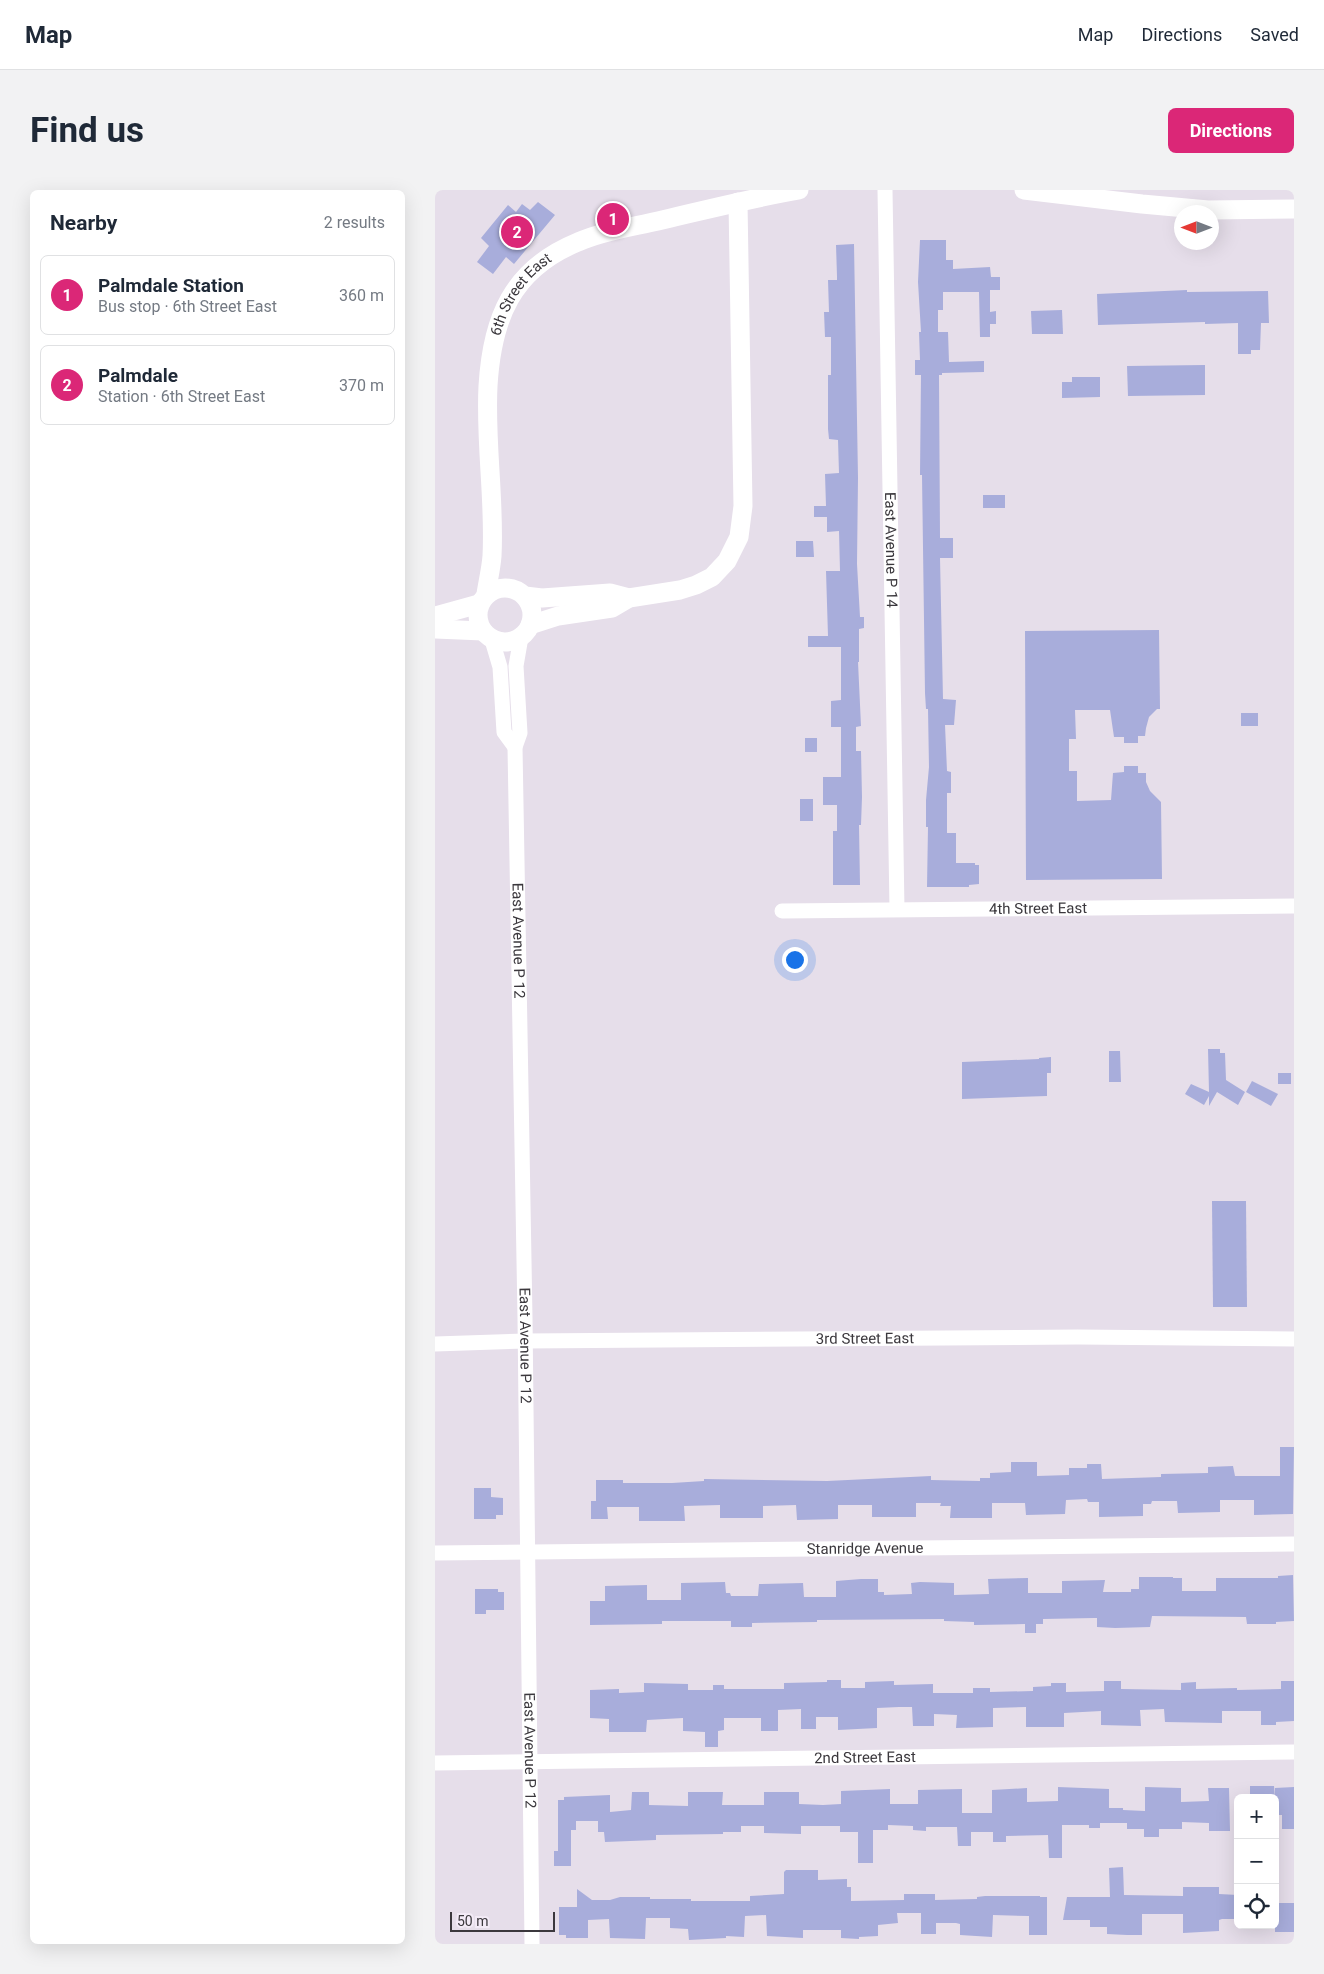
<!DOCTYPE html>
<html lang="en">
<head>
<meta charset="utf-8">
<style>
  :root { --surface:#fff; --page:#f2f2f3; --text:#1f2937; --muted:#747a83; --line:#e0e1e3; --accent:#db2777 }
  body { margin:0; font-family:Roboto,sans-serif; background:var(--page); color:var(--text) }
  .controls { position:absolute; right:15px; bottom:15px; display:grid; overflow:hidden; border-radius:8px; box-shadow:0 5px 20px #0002 }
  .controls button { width:45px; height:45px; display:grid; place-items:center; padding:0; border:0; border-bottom:1px solid var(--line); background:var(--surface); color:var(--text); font:25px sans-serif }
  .compass { position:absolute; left:739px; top:15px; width:45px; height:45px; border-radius:50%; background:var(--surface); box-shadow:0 5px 20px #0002; rotate:270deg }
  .scale { position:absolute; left:15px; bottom:12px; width:105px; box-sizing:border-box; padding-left:5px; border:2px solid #3b383d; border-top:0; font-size:14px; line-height:18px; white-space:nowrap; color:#3b383d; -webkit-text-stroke:4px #f3ebf7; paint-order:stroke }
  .you { position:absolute; left:359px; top:769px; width:18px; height:18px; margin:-12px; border:4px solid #fff; border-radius:50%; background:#1a73e8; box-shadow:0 0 0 8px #1a73e833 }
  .badge { display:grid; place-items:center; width:32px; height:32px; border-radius:50%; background:var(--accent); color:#fff; font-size:16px; font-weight:700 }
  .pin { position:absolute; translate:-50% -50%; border:2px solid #fff; box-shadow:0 1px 5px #0006 }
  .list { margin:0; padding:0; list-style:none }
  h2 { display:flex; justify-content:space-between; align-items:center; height:65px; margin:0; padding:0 20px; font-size:21px }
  h2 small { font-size:16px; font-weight:400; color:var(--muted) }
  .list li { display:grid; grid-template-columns:32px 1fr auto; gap:15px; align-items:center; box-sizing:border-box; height:80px; margin:0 10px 10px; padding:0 10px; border:1px solid var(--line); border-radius:8px }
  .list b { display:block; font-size:19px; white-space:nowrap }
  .list p { margin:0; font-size:16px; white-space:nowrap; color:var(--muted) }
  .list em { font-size:16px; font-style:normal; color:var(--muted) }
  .icon { flex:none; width:28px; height:28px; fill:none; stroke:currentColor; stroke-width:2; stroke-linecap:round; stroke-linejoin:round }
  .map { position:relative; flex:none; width:859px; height:1754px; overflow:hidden; border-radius:8px }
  header { display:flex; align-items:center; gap:30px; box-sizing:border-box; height:70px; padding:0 25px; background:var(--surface); border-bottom:1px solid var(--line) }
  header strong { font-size:24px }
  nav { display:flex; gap:28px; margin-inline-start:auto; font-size:18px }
  .intro { display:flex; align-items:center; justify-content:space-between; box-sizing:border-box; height:120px; padding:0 30px }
  h1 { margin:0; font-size:35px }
  .button { padding:12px 22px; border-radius:8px; background:var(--accent); color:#fff; font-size:18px; font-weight:700 }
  main { display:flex; gap:30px; padding:0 30px }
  aside { flex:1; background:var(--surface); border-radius:8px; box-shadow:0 5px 20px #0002 }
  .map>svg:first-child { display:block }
</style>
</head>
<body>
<header>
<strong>Map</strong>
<nav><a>Map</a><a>Directions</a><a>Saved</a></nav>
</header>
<div class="intro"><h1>Find us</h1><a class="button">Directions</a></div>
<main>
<aside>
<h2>Nearby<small>2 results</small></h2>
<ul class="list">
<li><span class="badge">1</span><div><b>Palmdale Station</b><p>Bus stop · 6th Street East</p></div><em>360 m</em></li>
<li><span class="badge">2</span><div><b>Palmdale</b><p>Station · 6th Street East</p></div><em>370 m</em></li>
</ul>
</aside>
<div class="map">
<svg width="859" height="1754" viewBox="0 0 859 1754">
  <rect width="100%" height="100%" fill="#e6deea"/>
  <g fill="#a8addb">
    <path d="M 103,12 L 120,25 L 79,74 L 71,67 L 58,84 L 42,72 L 54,56 L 46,48 L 73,15 L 81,22 L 87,14 L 95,20 Z"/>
    <path d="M 485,50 L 511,50 L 511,70 L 518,70 L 518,79 L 555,77 L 556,87 L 565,87 L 565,100 L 555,100 L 555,122 L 561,121 L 561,134 L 555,134 L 555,147 L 545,147 L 544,102 L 508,102 L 508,120 L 503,120 L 503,142 L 513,142 L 514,172 L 549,171 L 549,182 L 507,183 L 507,185 L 504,185 L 505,348 L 518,348 L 518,368 L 505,368 L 508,509 L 521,510 L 519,535 L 510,535 L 512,581 L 516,582 L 516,603 L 512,603 L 512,643 L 521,643 L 521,673 L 540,673 L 540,675 L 544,675 L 544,694 L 534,695 L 534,697 L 492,697 L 493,637 L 491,637 L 491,610 L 494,577 L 493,519 L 491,519 L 490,503 L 487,285 L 485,285 L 486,185 L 480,185 L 480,170 L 485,170 L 484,142 L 486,142 L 483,92 Z"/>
    <path d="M 419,54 L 423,288 L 422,374 L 425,427 L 429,427 L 429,438 L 424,439 L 424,472 L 423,472 L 426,536 L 421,537 L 421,561 L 426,561 L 427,607 L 426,635 L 424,635 L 425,695 L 398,695 L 398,641 L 402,641 L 402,615 L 388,615 L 388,587 L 406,587 L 406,537 L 396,537 L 396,511 L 406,510 L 406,457 L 373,457 L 373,446 L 393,446 L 391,381 L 405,381 L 404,341 L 392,342 L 392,327 L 379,327 L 379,316 L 391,316 L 390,284 L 404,283 L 403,250 L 394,249 L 393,239 L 393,185 L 396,185 L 396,147 L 390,147 L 389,122 L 394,122 L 393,90 L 402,90 L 402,86 L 401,55 Z"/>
    <path d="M 752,100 L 752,102 L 833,101 L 834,133 L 826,133 L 825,160 L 816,160 L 816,164 L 803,164 L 803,133 L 770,134 L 770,132 L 663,135 L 662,104 Z"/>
    <path d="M 627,120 L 628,144 L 597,144 L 596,121 Z"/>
    <path d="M 770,175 L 770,205 L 693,206 L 692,176 Z"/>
    <path d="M 637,187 L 665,187 L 665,207 L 627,208 L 627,192 L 637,192 Z"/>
    <rect x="548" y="305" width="22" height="13"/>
    <path d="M 361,351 L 378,351 L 379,367 L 361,367 Z"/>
    <path d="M 724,440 L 725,519 L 722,519 L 714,527 L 711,538 L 710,546 L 703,546 L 703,553 L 689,553 L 689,547 L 679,547 L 675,520 L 640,520 L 641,549 L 634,549 L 634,581 L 642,581 L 642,611 L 676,610 L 678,583 L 689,582 L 689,576 L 703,576 L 703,583 L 711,583 L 711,592 L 715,601 L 726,612 L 727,689 L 591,690 L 590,441 Z"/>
    <rect x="806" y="523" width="17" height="13"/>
    <rect x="370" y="548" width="12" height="14"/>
    <rect x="365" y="609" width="13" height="22"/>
    <path d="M 773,859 L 785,859 L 785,863 L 790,863 L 791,890 L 810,902 L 803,915 L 782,902 L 774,916 L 774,906 L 769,915 L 750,904 L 756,894 L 774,902 Z"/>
    <path d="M 674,861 L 685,861 L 686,892 L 674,892 Z"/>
    <path d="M 616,867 L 616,883 L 612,883 L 612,906 L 527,909 L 527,872 L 604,869 L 604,868 Z"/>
    <rect x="843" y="883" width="13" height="11"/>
    <path d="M 817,891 L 843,904 L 836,916 L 811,902 Z"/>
    <path d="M 777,1011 L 811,1011 L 812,1117 L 778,1117 Z"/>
    <path d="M 845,1257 L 859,1257 L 858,1324 L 819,1325 L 819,1310 L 785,1310 L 785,1322 L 743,1323 L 742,1311 L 717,1311 L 716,1314 L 708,1314 L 708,1326 L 664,1327 L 664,1312 L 653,1312 L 652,1309 L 631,1310 L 630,1324 L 591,1325 L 590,1313 L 557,1313 L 557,1328 L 515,1328 L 516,1316 L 505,1316 L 506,1313 L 481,1313 L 481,1327 L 437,1327 L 437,1315 L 403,1315 L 403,1329 L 362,1330 L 361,1315 L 328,1316 L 328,1328 L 285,1328 L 285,1315 L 249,1316 L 250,1331 L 204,1331 L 204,1317 L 172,1317 L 173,1329 L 156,1329 L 156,1311 L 161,1311 L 161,1290 L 188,1290 L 188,1293 L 237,1293 L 269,1291 L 269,1289 L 392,1291 L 496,1286 L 496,1290 L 545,1291 L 545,1288 L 555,1288 L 555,1283 L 576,1282 L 576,1272 L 602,1272 L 602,1286 L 634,1285 L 634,1278 L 652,1278 L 652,1274 L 666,1274 L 667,1289 L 726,1287 L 726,1284 L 773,1283 L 773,1277 L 798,1276 L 800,1286 L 845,1286 Z"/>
    <path d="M 39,1298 L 56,1298 L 56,1307 L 68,1308 L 68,1325 L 61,1325 L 61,1329 L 39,1329 Z"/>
    <path d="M 858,1385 L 859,1431 L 841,1432 L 841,1434 L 812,1434 L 811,1427 L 717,1426 L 715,1437 L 680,1438 L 662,1437 L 662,1428 L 659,1428 L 608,1429 L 608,1434 L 601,1434 L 601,1443 L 590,1443 L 590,1434 L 539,1435 L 539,1432 L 509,1431 L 509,1429 L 382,1430 L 382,1432 L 317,1433 L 317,1437 L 296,1437 L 296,1431 L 227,1431 L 227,1434 L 155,1435 L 155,1411 L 170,1411 L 170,1396 L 212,1395 L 212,1410 L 246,1410 L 246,1393 L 290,1392 L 291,1403 L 295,1403 L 296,1406 L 323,1406 L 324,1394 L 368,1393 L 369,1407 L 401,1407 L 401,1391 L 426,1389 L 443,1389 L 443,1402 L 449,1402 L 449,1405 L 477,1404 L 476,1393 L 485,1392 L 519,1393 L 519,1405 L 554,1404 L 553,1389 L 593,1388 L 593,1403 L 627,1403 L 627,1391 L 670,1390 L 668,1402 L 696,1402 L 696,1399 L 704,1399 L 704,1387 L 738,1387 L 738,1388 L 747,1388 L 747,1401 L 781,1401 L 781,1388 L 843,1388 L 843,1386 Z"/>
    <path d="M 40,1399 L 63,1399 L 63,1402 L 69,1402 L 69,1420 L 51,1420 L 51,1424 L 40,1424 Z"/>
    <path d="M 392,1490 L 406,1490 L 406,1498 L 430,1498 L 430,1492 L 459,1491 L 459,1495 L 498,1494 L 498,1503 L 538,1503 L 538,1498 L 555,1498 L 555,1502 L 598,1501 L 598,1497 L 616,1496 L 616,1493 L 631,1493 L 631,1502 L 669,1501 L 669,1491 L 686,1491 L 686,1499 L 746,1500 L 746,1493 L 761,1492 L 761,1499 L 802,1498 L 802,1500 L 846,1499 L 846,1491 L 859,1491 L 859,1531 L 841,1532 L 841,1535 L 826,1535 L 826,1521 L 787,1521 L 787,1533 L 730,1532 L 729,1519 L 705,1520 L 706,1536 L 666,1535 L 666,1521 L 629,1523 L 629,1537 L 591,1537 L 591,1517 L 558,1518 L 558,1537 L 521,1538 L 522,1525 L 499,1524 L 499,1536 L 478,1536 L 477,1517 L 464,1517 L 442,1518 L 442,1538 L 403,1540 L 403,1527 L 381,1527 L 381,1539 L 366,1539 L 366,1519 L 343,1520 L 343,1541 L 326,1541 L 326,1528 L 289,1528 L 289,1540 L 283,1541 L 283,1557 L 270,1557 L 270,1542 L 248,1541 L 248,1528 L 212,1530 L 211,1542 L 174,1542 L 174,1529 L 155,1528 L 155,1500 L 184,1499 L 184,1503 L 209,1502 L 209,1493 L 253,1494 L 253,1500 L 278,1500 L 278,1495 L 289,1495 L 289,1499 L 349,1499 L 349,1493 L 392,1492 Z"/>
    <path d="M 815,1596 L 839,1596 L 840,1608 L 815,1608 Z"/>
    <path d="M 623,1597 L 674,1599 L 674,1618 L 688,1618 L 688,1620 L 710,1621 L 710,1597 L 746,1598 L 746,1612 L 774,1611 L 773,1598 L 794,1598 L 795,1641 L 774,1641 L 774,1633 L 747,1632 L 747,1639 L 724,1639 L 724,1647 L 709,1647 L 709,1639 L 692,1639 L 692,1633 L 665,1633 L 665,1638 L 654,1638 L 654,1635 L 627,1635 L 627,1668 L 614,1668 L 613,1645 L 571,1646 L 571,1652 L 558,1652 L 558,1642 L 536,1642 L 536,1656 L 523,1656 L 522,1637 L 491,1637 L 491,1641 L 478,1640 L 478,1636 L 453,1635 L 453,1640 L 438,1640 L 438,1673 L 423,1673 L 423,1642 L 405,1642 L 405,1636 L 366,1636 L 366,1644 L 329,1643 L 329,1636 L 306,1636 L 306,1642 L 288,1642 L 288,1644 L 221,1645 L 221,1650 L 170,1652 L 169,1642 L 163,1642 L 163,1631 L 141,1631 L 141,1640 L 136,1640 L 136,1676 L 119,1676 L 119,1661 L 123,1661 L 123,1610 L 129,1610 L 129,1607 L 175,1605 L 175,1622 L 196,1620 L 197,1602 L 214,1602 L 214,1615 L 253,1616 L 253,1602 L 288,1602 L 287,1615 L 329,1615 L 329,1602 L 364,1602 L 364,1614 L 388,1615 L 406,1614 L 406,1601 L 455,1599 L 455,1614 L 483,1614 L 483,1600 L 527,1599 L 527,1623 L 557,1623 L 557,1600 L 592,1598 L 592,1612 L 623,1611 Z"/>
    <path d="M 859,1597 L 859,1639 L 847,1639 L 847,1625 L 840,1625 L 840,1598 Z"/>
    <path d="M 688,1677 L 689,1705 L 748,1706 L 748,1697 L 784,1697 L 784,1704 L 803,1705 L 803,1729 L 787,1729 L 784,1730 L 784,1741 L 748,1743 L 748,1724 L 707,1724 L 707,1745 L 692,1745 L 672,1744 L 672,1737 L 655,1737 L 655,1730 L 628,1730 L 632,1707 L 675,1707 L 674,1678 Z"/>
    <path d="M 351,1680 L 383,1680 L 383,1690 L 412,1689 L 412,1697 L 416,1697 L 416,1711 L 469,1710 L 469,1704 L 500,1704 L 500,1710 L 542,1709 L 542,1707 L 550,1706 L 605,1706 L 605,1707 L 612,1707 L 612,1745 L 594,1745 L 594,1726 L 558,1725 L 557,1747 L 525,1745 L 525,1734 L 521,1733 L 501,1733 L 501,1744 L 486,1744 L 486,1723 L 462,1723 L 463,1733 L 443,1735 L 443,1746 L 424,1747 L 424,1749 L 406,1748 L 406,1740 L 368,1740 L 368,1748 L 332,1746 L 331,1725 L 310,1726 L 309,1747 L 291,1746 L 291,1748 L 254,1750 L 253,1739 L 235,1738 L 235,1728 L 211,1728 L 210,1749 L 175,1748 L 174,1729 L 153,1730 L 153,1748 L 131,1748 L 131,1745 L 124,1745 L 124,1717 L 142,1717 L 142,1699 L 157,1710 L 175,1710 L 185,1707 L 215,1707 L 215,1709 L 256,1709 L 256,1711 L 315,1711 L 315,1706 L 349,1704 L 349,1682 Z"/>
    <rect x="840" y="1713" width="19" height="29"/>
  </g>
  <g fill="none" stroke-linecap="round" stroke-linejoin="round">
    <g stroke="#fff" stroke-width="15">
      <path id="s1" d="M 450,0 L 462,719"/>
      <path id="s2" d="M 86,447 L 81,476 L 85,543 L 80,557 L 90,1128 L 97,1754"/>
      <path d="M 57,450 L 65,477 L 69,542 L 80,557"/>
      <path id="s3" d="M 347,721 L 859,716"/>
      <path id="s4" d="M 0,1154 L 90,1151 L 643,1147 L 859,1149"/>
      <path id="s5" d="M 0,1363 L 859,1354"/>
      <path id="s6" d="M 0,1573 L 859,1562"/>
    </g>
    <g stroke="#fff" stroke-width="19">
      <path d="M 589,0 L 707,14 L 773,20 L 859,19"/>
      <circle cx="70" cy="425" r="27"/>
      <path id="s7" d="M 51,404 C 53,391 56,379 57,366 C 60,310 50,253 53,196 C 57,128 77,79 143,52 C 168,41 197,37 223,31 C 270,20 317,8 364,0"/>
      <path d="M 90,406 L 107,408 L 175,403 L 194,408"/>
      <path d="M 0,426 L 44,414"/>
      <path d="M 95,435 L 123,426 L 177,418 L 194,408 L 245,400 L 261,395 L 277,387 L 292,371 L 304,347 L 308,316 L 303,12"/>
      <path d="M 0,439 L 48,441"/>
    </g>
  </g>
  <g text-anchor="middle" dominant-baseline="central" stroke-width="4" stroke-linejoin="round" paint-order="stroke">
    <g font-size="15" fill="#3b383d" stroke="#f3ebf7">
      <text stroke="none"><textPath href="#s7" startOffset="309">6th Street East</textPath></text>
      <text stroke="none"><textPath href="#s1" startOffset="360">East Avenue P 14</textPath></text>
      <text stroke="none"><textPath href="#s3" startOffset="256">4th Street East</textPath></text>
      <text stroke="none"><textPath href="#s2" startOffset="305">East Avenue P 12</textPath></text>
      <text stroke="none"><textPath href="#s4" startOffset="430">3rd Street East</textPath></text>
      <text stroke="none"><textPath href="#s2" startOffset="710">East Avenue P 12</textPath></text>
      <text stroke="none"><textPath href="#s5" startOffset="430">Stanridge Avenue</textPath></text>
      <text stroke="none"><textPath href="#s2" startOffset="1115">East Avenue P 12</textPath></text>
      <text stroke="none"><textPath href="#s6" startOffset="430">2nd Street East</textPath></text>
    </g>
  </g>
</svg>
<div class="controls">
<button>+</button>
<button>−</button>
<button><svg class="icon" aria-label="locate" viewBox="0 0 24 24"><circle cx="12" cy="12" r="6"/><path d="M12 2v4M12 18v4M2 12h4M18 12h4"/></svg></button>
</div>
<svg class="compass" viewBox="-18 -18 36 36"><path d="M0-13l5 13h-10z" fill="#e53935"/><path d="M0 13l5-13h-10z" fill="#747a83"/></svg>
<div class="scale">50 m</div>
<div class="you"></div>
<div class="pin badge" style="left:178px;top:29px">1</div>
<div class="pin badge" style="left:82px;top:42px">2</div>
</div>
</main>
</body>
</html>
